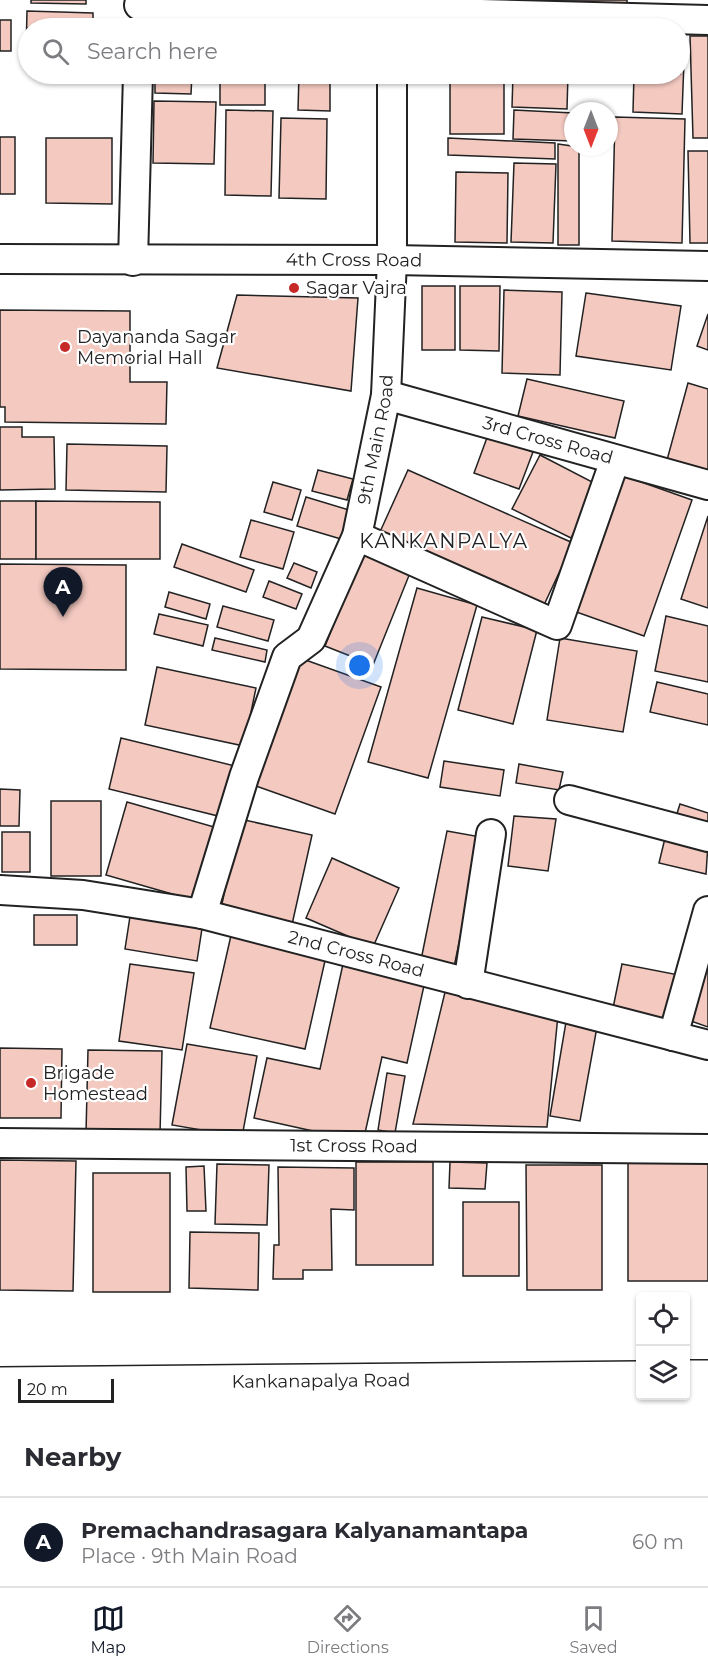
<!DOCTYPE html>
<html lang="en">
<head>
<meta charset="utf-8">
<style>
  :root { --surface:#fff; --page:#f2f2f3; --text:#2b2b33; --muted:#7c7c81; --line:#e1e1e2; --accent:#111827 }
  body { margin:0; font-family:Montserrat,sans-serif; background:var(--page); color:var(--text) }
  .controls { position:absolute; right:18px; bottom:18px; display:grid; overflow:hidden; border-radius:6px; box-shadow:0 2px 4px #0004 }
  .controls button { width:54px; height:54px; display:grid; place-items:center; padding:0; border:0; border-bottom:2px solid var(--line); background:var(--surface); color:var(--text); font:30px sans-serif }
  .compass { position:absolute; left:564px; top:102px; width:54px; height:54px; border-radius:50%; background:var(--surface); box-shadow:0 2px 4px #0004; rotate:180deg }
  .scale { position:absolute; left:18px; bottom:15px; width:96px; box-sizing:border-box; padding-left:6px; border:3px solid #222; border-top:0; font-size:16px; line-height:21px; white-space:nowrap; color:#222; -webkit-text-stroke:4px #fff; paint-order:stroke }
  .you { position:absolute; left:360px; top:666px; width:21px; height:21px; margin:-15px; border:4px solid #fff; border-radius:50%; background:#1a73e8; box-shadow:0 0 0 9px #1a73e833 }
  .badge { display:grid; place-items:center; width:39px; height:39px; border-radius:50%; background:var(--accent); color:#fff; font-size:20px; font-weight:700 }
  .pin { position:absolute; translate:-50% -50px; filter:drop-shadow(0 2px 3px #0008) }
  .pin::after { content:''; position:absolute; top:32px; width:21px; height:18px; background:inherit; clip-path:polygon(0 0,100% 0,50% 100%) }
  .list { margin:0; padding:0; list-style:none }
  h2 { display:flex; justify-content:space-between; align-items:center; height:78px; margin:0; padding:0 24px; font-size:26px }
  h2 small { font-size:20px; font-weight:400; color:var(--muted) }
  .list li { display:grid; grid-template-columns:39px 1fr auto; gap:18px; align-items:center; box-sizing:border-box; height:90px; padding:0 24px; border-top:2px solid var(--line) }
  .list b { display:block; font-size:22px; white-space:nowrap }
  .list p { margin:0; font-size:20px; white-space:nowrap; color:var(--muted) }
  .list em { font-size:20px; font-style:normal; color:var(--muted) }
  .icon { flex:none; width:33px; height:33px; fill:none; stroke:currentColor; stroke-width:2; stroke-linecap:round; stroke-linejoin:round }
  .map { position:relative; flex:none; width:708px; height:1418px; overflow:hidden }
  .search { position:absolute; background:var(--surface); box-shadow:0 2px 4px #0004; left:18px; right:18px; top:18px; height:66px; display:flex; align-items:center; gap:15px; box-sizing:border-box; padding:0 21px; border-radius:33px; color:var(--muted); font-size:22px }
  .sheet { height:168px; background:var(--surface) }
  nav { display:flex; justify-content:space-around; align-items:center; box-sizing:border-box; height:84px; border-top:2px solid var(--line); background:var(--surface); font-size:16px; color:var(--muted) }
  nav a { display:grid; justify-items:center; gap:3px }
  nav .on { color:var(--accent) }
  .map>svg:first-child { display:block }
</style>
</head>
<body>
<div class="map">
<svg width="708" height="1418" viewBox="0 0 708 1418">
  <rect width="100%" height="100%" fill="#fff"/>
  <g fill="#f3c9c0" stroke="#222" stroke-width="1.5">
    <path d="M 31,0 L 86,0 L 86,4 L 31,3 Z"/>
    <path d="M 545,0 L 627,0 L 627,4 L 545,3 Z"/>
    <path d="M 27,11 L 93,13 L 93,28 L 28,28 L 28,52 L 26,52 Z"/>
    <path d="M 149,18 L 200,19 L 200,28 L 149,28 Z"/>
    <rect x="0" y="20" width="11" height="31"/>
    <path d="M 221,25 L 265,26 L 265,28 L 221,28 Z"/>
    <path d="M 680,35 L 685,35 L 682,114 L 633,112 L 634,74 L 680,74 Z"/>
    <path d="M 690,36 L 708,36 L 708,138 L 693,138 Z"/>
    <path d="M 155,74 L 192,74 L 191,94 L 155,93 Z"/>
    <rect x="220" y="74" width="45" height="31"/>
    <path d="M 299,74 L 330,74 L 330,111 L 298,110 Z"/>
    <rect x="450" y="74" width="54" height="60"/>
    <path d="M 513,74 L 568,74 L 567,109 L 512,107 Z"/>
    <path d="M 154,101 L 216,102 L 214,164 L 153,163 Z"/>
    <path d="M 226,110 L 273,111 L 271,196 L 225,195 Z"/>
    <path d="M 514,110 L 573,113 L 573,141 L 513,139 Z"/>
    <path d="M 615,117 L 685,119 L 682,243 L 612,241 Z"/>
    <path d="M 281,118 L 327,119 L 326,199 L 279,198 Z"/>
    <rect x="0" y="137" width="15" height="57"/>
    <path d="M 46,138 L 112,138 L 112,204 L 46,203 Z"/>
    <path d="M 448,138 L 555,143 L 555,159 L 448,155 Z"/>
    <path d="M 558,144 L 579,147 L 579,245 L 558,245 Z"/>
    <path d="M 688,151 L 708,151 L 708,243 L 690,243 Z"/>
    <path d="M 514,163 L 556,164 L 553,243 L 511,242 Z"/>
    <path d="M 456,172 L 508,173 L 507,243 L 455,242 Z"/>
    <rect x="422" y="286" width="33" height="64"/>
    <path d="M 460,286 L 500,286 L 499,351 L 460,350 Z"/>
    <path d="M 504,290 L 562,292 L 560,375 L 502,373 Z"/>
    <path d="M 586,293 L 681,306 L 671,370 L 576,356 Z"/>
    <path d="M 237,295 L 358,298 L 351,391 L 217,368 Z"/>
    <path d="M 0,310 L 130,311 L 130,382 L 167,382 L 166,424 L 5,422 L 5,407 L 0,407 Z"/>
    <path d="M 708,314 L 708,350 L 697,346 Z"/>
    <path d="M 527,379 L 624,401 L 615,438 L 518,416 Z"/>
    <path d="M 688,383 L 708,389 L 708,471 L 667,460 Z"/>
    <path d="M 0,427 L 22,427 L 22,437 L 54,437 L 55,489 L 0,490 Z"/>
    <path d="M 488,435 L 533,452 L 519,489 L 474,473 Z"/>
    <path d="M 67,444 L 167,446 L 166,492 L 66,490 Z"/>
    <path d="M 540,455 L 598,485 L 571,538 L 512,509 Z"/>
    <path d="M 318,470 L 353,479 L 347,500 L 312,491 Z"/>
    <path d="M 408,470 L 573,543 L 543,607 L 379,534 Z"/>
    <path d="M 616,473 L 692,500 L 644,636 L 568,609 Z"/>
    <path d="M 273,482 L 301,490 L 292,520 L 264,512 Z"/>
    <path d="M 306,497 L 349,510 L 341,539 L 297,526 Z"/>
    <rect x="0" y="501" width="36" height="58"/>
    <path d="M 36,501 L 160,502 L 160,559 L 36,559 Z"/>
    <path d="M 708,516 L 708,608 L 681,599 Z"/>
    <path d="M 251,520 L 294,532 L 283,569 L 240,557 Z"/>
    <path d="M 182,544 L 254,570 L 246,592 L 174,567 Z"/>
    <path d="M 362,554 L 410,573 L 373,665 L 325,646 Z"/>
    <path d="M 294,563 L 317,572 L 311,588 L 287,578 Z"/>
    <path d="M 0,564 L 126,565 L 126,670 L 0,669 Z"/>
    <path d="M 269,581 L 302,594 L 296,609 L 263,597 Z"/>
    <path d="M 417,588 L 477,605 L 428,778 L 368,762 Z"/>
    <path d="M 169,592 L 210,604 L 206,619 L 165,607 Z"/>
    <path d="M 223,606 L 274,620 L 268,641 L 217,627 Z"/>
    <path d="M 159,614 L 208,625 L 203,646 L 154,634 Z"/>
    <path d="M 666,616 L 708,626 L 708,682 L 655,671 Z"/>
    <path d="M 482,617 L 537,630 L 513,724 L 458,710 Z"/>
    <path d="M 215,638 L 267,650 L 265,662 L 212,650 Z"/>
    <path d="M 560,638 L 637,651 L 623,732 L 547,720 Z"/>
    <path d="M 300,658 L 381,687 L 335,814 L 256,786 Z"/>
    <path d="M 157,667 L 256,688 L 244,746 L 145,725 Z"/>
    <path d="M 657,682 L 708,694 L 708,725 L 650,712 Z"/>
    <path d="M 121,738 L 235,766 L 222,817 L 109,789 Z"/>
    <path d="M 444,761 L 504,770 L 500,796 L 440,787 Z"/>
    <path d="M 519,764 L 563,772 L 559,790 L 516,783 Z"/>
    <path d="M 0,789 L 20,790 L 19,826 L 0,826 Z"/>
    <rect x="51" y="801" width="50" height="75"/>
    <path d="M 127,802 L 221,829 L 200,902 L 106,875 Z"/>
    <path d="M 680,804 L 708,813 L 708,833 L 674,823 Z"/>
    <path d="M 514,816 L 556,819 L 548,871 L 508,866 Z"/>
    <path d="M 240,819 L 312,835 L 291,929 L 220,913 Z"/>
    <path d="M 447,831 L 481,837 L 454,967 L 421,960 Z"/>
    <rect x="2" y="832" width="28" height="40"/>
    <path d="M 666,834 L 708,844 L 706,874 L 659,863 Z"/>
    <path d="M 332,858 L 399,888 L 373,947 L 306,918 Z"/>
    <path d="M 131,910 L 203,922 L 197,961 L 125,949 Z"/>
    <rect x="34" y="915" width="43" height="30"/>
    <path d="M 232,931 L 327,952 L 305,1049 L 210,1028 Z"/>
    <path d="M 708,955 L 708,1027 L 688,1020 Z"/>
    <path d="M 130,964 L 194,973 L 182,1050 L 119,1041 Z"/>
    <path d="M 343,964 L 425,981 L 407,1063 L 382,1057 L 363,1142 L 254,1118 L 267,1058 L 320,1069 Z"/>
    <path d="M 622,964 L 679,975 L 670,1020 L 613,1008 Z"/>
    <path d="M 447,984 L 558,1015 L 547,1127 L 413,1124 Z"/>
    <path d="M 566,1022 L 597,1027 L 580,1121 L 550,1116 Z"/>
    <path d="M 187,1044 L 257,1056 L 242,1137 L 172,1125 Z"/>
    <path d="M 0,1048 L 62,1049 L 61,1118 L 0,1118 Z"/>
    <path d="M 88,1050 L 162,1051 L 160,1135 L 86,1133 Z"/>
    <path d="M 387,1073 L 405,1076 L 395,1133 L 378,1130 Z"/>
    <path d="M 0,1160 L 76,1161 L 73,1291 L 0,1290 Z"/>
    <rect x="356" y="1162" width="77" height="103"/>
    <path d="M 450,1162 L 487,1163 L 485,1189 L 449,1188 Z"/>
    <rect x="628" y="1162" width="80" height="119"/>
    <path d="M 217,1164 L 269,1165 L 267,1225 L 215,1224 Z"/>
    <path d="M 526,1165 L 602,1165 L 602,1290 L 527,1290 Z"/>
    <path d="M 204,1166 L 206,1211 L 187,1211 L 186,1167 Z"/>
    <path d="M 278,1167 L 354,1168 L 354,1210 L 331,1209 L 332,1270 L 303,1270 L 303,1279 L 273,1279 L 274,1245 L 279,1245 Z"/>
    <rect x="93" y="1173" width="77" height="119"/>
    <rect x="463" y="1202" width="56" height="74"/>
    <path d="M 190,1232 L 259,1233 L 258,1290 L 189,1288 Z"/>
  </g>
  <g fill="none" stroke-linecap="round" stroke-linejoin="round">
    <g stroke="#222" stroke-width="32">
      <g id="street">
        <path d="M 139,5 L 708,20"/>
        <path id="s1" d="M 0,259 L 392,260 L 708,266"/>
        <path d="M 133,261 L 138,74"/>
        <path id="s2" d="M 386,395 L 708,485"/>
        <path d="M 357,536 L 557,625 L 615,460"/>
        <path d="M 569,800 L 708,837"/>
        <path id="s3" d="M 0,890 L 83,895 L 202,914 L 708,1045"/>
        <path id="s4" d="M 202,914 L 244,777 L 287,657 L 311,639 L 357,536 L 386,395 L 392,260 L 392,74"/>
        <path d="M 468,984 L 491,834"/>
        <path d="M 673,1036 L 708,911"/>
        <path id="s5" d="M 0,1143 L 708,1149"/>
      </g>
    </g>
    <g stroke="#222" stroke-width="36">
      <g id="secondary">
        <path d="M 686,1377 L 708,1377"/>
        <path id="s6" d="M 0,1384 L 640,1378"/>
        <path d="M 0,1413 L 708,1403"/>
      </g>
    </g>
    <use href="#street" stroke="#fff" stroke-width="28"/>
    <use href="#secondary" stroke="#fff" stroke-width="33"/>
  </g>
  <g fill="#c62828" stroke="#fff" stroke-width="2">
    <circle cx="294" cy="288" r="6"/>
    <circle cx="65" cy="347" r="6"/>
    <circle cx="31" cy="1083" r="6"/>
  </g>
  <g text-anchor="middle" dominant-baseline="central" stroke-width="4.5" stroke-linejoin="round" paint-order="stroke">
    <g font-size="18" fill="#222" stroke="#fff">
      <text stroke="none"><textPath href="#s1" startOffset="354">4th Cross Road</textPath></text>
      <text stroke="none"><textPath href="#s4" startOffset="512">9th Main Road</textPath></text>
      <text stroke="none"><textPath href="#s2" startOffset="168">3rd Cross Road</textPath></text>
      <text stroke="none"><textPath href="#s3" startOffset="363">2nd Cross Road</textPath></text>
      <text stroke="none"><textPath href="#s5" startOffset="354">1st Cross Road</textPath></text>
      <text stroke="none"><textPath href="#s6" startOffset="321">Kankanapalya Road</textPath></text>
    </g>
    <g font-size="18" fill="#222" stroke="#fff" text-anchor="start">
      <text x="306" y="288">Sagar Vajra</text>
      <text x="77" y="337">Dayananda Sagar<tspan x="77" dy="21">Memorial Hall</tspan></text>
      <text x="43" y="1073">Brigade<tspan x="43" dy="21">Homestead</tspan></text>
    </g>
    <g font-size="20" letter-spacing="1.5" fill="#222" stroke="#fff">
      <text x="444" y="541">KANKANPALYA</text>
    </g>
  </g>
</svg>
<div class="controls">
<button><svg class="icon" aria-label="locate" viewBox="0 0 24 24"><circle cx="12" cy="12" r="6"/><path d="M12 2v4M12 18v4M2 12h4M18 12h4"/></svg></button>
<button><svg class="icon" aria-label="layers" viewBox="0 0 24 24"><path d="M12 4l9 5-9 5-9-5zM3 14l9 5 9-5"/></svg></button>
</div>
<svg class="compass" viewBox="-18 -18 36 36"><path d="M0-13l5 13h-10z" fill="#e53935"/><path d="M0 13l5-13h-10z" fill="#7c7c81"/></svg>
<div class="scale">20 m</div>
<div class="you"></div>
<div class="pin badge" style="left:63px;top:617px">A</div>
<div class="search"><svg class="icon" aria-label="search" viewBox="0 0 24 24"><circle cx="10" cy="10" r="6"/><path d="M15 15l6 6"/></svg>Search here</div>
</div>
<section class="sheet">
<h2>Nearby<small></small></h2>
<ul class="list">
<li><span class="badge">A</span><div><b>Premachandrasagara Kalyanamantapa</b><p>Place · 9th Main Road</p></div><em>60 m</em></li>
</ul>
</section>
<nav>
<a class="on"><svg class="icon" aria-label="map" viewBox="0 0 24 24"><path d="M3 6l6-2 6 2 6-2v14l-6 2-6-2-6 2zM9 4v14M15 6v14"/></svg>Map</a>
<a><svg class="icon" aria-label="directions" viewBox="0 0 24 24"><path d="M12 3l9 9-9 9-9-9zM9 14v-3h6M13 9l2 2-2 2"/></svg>Directions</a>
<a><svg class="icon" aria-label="saved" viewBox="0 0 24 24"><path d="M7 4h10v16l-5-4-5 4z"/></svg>Saved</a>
</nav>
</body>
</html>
